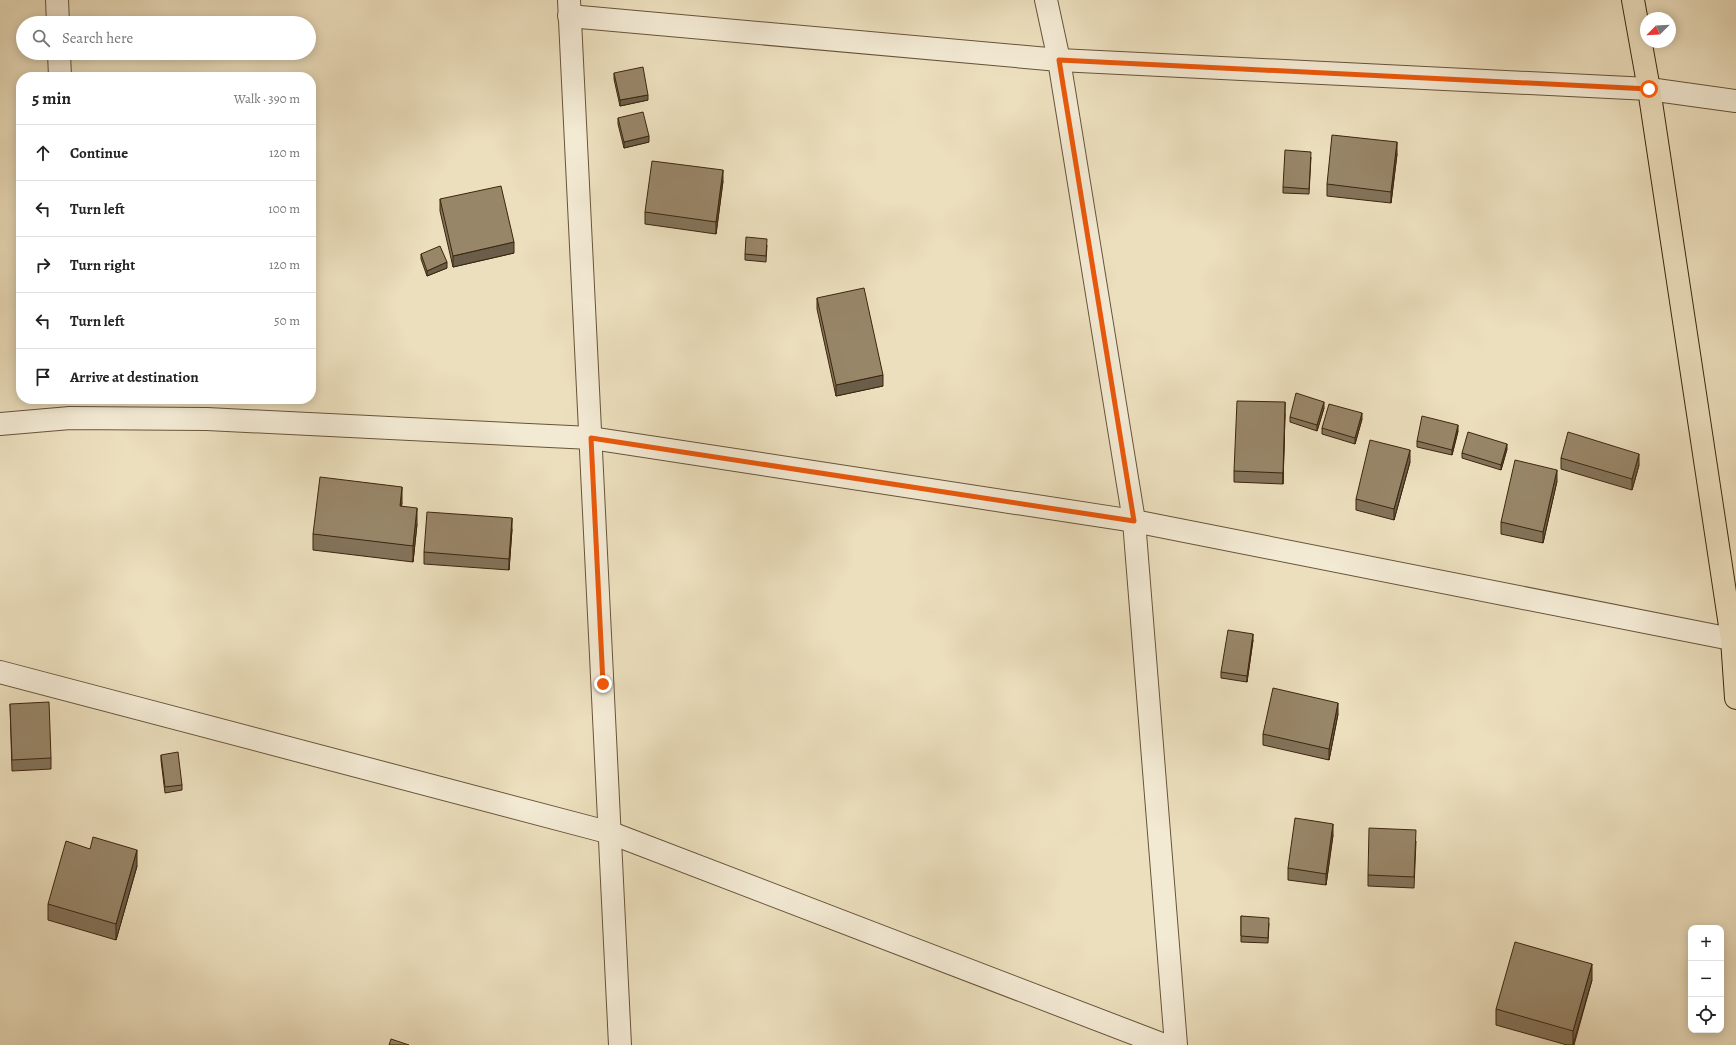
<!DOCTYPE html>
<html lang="en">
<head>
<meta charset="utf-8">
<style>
  :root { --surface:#fff; --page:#f2f2f2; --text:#222; --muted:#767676; --line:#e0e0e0 }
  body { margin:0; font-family:Alegreya,serif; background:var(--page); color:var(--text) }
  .controls { position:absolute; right:12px; bottom:12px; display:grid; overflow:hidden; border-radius:8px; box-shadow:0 2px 10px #0003 }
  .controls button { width:36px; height:36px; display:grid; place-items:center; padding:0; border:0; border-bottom:1px solid var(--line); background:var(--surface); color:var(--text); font:20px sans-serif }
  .compass { position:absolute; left:1640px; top:12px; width:36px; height:36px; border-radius:50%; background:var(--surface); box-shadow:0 2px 10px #0003; rotate:246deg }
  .stop { position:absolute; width:12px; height:12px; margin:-9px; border:3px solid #ea580c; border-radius:50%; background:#fff }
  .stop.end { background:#ea580c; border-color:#fff; box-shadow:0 1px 4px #0008 }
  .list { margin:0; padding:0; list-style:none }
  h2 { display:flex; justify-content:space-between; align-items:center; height:52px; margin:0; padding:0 16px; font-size:17px }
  h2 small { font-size:13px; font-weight:400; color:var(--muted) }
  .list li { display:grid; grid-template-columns:26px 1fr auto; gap:12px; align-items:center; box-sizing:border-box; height:56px; padding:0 16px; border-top:1px solid var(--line) }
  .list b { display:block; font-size:15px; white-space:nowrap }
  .list em { font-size:13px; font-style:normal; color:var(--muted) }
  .icon { flex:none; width:22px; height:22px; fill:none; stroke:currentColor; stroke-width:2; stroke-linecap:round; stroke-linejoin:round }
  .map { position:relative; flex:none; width:1736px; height:1045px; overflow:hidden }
  .search { position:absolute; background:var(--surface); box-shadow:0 2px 10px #0003; left:16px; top:16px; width:300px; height:44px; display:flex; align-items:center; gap:10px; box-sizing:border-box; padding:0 14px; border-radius:22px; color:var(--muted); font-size:15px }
  .panel { position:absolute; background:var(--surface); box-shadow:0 2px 10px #0003; left:16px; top:72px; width:300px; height:332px; border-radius:16px }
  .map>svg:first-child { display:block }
</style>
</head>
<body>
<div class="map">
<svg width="1736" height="1045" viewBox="0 0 1736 1045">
  <rect width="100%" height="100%" fill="#ecdfbd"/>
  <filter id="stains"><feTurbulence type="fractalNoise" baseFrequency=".005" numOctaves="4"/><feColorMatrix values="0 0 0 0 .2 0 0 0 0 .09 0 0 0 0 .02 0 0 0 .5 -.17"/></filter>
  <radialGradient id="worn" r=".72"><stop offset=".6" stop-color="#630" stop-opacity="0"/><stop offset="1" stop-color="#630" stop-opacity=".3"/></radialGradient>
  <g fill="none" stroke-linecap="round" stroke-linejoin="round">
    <g stroke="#685439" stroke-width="24">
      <g id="minor">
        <path d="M 57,0 L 58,23"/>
        <path d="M 569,0 L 620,1045"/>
        <path d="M 1046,0 L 1059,60 L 1134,521 L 1176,1045"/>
        <path d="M 569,16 L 1059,60 L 1649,89 L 1736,101"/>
        <path d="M 59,53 L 60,77"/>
        <path d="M 0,424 L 70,418 L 207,419 L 591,438 L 1134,521 L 1736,640"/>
        <path d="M 0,672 L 611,833 L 1164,1045"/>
      </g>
    </g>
    <g stroke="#3c250d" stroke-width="24">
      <path id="highway" d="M 1633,0 L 1649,89 L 1732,639 L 1736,698"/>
    </g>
    <use href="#minor" stroke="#f3ead4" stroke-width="22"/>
    <use href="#highway" stroke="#ecdfbd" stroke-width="22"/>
  </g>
  <g fill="#83735a" stroke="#3c250d">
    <path d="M 614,73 L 648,100 L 620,106 L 614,79 Z"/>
    <path d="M 618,118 L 649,142 L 624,148 L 618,124 Z"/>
    <path d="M 1397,154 L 1391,203 L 1327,196 L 1327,184 Z"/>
    <path d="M 1311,157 L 1309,194 L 1283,193 L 1283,187 Z"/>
    <path d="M 723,181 L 716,234 L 645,224 L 645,212 Z"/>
    <path d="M 440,199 L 514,253 L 453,267 L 440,211 Z"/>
    <path d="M 767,245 L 766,262 L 745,260 L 745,254 Z"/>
    <path d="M 421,254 L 447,268 L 427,276 L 421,259 Z"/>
    <path d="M 817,298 L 883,386 L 836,396 L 817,309 Z"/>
    <path d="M 1324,408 L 1317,431 L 1290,422 L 1290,417 Z"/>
    <path d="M 1285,414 L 1283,484 L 1234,482 L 1234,471 Z"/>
    <path d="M 1362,419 L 1355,444 L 1322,434 L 1322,428 Z"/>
    <path d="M 1458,431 L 1452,455 L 1417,447 L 1417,441 Z"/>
    <path d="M 1507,449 L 1501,470 L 1462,458 L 1462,453 Z"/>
    <path d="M 1561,458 L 1639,465 L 1632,490 L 1561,469 Z"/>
    <path d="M 1410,462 L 1394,520 L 1356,510 L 1356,499 Z"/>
    <path d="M 1557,481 L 1543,543 L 1501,534 L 1501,522 Z"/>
    <path d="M 402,503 L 401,506 L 417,524 L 413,562 L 313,550 L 313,534 Z"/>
    <path d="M 512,529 L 509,570 L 424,564 L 424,552 Z"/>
    <path d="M 1253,640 L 1247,682 L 1221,678 L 1221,672 Z"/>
    <path d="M 10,704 L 51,758 L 51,769 L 12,771 Z"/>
    <path d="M 1338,714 L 1329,760 L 1263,745 L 1263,734 Z"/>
    <path d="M 161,755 L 182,785 L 182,790 L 165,793 L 161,760 Z"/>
    <path d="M 1333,835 L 1326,885 L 1288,880 L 1288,868 Z"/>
    <path d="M 1416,841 L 1414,888 L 1368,886 L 1368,875 Z"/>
    <path d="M 137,866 L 116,940 L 48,920 L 48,904 Z"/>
    <path d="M 1241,916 L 1269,923 L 1268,943 L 1241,942 Z"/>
    <path d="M 1592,980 L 1574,1045 L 1567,1045 L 1496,1025 L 1496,1009 Z"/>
  </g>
  <g fill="#6a5e4a" stroke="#3c250d">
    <path d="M 648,95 L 648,100 L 620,106 L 620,100 Z"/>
    <path d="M 649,136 L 649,142 L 624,148 L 624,142 Z"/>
    <path d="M 1397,142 L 1397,154 L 1391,203 L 1391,192 Z"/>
    <path d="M 723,170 L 723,181 L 716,234 L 716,222 Z"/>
    <path d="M 514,242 L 514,253 L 453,267 L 453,256 Z"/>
    <path d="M 447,262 L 447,268 L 427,276 L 427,271 Z"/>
    <path d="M 883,375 L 883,386 L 836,396 L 836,385 Z"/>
    <path d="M 1285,402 L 1285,414 L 1283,484 L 1283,473 Z"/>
    <path d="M 1324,402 L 1324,408 L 1317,431 L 1317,425 Z"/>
    <path d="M 1362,413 L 1362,419 L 1355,444 L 1355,438 Z"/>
    <path d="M 1458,425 L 1458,431 L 1452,455 L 1452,450 Z"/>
    <path d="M 1507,444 L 1507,449 L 1501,470 L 1501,465 Z"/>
    <path d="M 1410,450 L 1410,462 L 1394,520 L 1394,509 Z"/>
    <path d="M 1639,454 L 1639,465 L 1632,490 L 1632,479 Z"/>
    <path d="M 1557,470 L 1557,481 L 1543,543 L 1543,532 Z"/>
    <path d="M 402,487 L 402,503 L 400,522 L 400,506 Z"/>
    <path d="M 417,508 L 417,524 L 413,562 L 413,546 Z"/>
    <path d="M 512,518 L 512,529 L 509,570 L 509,559 Z"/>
    <path d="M 1253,634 L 1253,640 L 1247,682 L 1247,676 Z"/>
    <path d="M 1338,703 L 1338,714 L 1329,760 L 1329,749 Z"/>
    <path d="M 1333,824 L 1333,835 L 1326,885 L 1326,874 Z"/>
    <path d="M 137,850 L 137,866 L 116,940 L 116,924 Z"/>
    <path d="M 1592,964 L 1592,980 L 1573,1045 L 1573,1031 Z"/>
  </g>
  <g fill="#988669" stroke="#3c250d">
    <path d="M 643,67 L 648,95 L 620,100 L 614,73 Z"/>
    <path d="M 643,112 L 649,136 L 624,142 L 618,118 Z"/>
    <path d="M 1332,135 L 1397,142 L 1391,192 L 1327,184 Z"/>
    <path d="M 1285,150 L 1311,152 L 1309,189 L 1283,187 Z"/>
    <path d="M 652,161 L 723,170 L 716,222 L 645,212 Z"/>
    <path d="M 501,186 L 514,242 L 453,256 L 440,199 Z"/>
    <path d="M 746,237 L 767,239 L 766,256 L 745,254 Z"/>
    <path d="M 440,246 L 447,262 L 427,271 L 421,254 Z"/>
    <path d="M 864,288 L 883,375 L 836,385 L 817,298 Z"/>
    <path d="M 1296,393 L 1324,402 L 1317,425 L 1290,417 Z"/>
    <path d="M 1237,401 L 1285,402 L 1283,473 L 1234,471 Z"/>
    <path d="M 1329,404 L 1362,413 L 1355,438 L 1322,428 Z"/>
    <path d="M 1422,416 L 1458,425 L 1452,450 L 1417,441 Z"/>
    <path d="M 1468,432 L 1507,444 L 1501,465 L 1462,453 Z"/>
    <path d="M 1568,432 L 1639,454 L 1632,479 L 1561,458 Z"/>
    <path d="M 1370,440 L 1410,450 L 1394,509 L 1356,499 Z"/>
    <path d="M 1515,460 L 1557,470 L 1543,532 L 1501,522 Z"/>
    <path d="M 320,477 L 402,487 L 400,506 L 417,508 L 413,546 L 313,534 Z"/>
    <path d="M 427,512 L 512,518 L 509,559 L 424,552 Z"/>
    <path d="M 1228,630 L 1253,634 L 1247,676 L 1221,672 Z"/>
    <path d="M 1273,688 L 1338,703 L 1329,749 L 1263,734 Z"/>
    <path d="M 49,702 L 51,758 L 12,760 L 10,704 Z"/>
    <path d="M 178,752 L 182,785 L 165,787 L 161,755 Z"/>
    <path d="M 1295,818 L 1333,824 L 1326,874 L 1288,868 Z"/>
    <path d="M 1369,828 L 1416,830 L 1414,877 L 1368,875 Z"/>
    <path d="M 93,837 L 137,850 L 116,924 L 48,904 L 66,841 L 90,849 Z"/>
    <path d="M 1241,916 L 1269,918 L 1268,938 L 1241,936 Z"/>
    <path d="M 1515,942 L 1592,964 L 1573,1031 L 1496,1009 Z"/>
    <path d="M 391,1039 L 409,1045 L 389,1045 Z"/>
  </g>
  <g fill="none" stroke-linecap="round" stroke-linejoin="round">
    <path stroke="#ea580c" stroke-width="5" d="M 603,684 L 591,438 L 1134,521 L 1059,60 L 1649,89"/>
  </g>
  <rect width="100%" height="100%" filter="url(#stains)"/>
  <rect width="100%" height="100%" fill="url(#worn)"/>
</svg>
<div class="controls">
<button>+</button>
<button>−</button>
<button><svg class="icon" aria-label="locate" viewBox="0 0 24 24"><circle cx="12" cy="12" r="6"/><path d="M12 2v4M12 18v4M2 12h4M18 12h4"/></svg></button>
</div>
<svg class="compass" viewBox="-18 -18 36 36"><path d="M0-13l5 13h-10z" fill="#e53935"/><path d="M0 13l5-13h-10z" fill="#767676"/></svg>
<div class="stop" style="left:1649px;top:89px"></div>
<div class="stop end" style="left:603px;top:684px"></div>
<div class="search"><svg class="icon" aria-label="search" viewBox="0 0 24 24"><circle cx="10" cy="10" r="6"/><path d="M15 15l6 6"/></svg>Search here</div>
<section class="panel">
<h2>5 min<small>Walk · 390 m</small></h2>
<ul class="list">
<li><svg class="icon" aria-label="ahead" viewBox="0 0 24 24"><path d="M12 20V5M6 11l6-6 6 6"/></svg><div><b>Continue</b></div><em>120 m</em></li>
<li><svg class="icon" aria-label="left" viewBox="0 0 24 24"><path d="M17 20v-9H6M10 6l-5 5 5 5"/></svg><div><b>Turn left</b></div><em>100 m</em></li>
<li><svg class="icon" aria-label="right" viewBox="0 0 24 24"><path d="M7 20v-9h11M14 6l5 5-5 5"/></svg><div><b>Turn right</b></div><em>120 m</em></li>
<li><svg class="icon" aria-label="left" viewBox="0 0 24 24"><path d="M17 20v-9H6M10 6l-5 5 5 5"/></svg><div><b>Turn left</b></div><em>50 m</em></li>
<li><svg class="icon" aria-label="arrive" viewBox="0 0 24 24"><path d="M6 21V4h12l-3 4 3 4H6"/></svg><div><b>Arrive at destination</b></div></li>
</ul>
</section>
</div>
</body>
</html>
